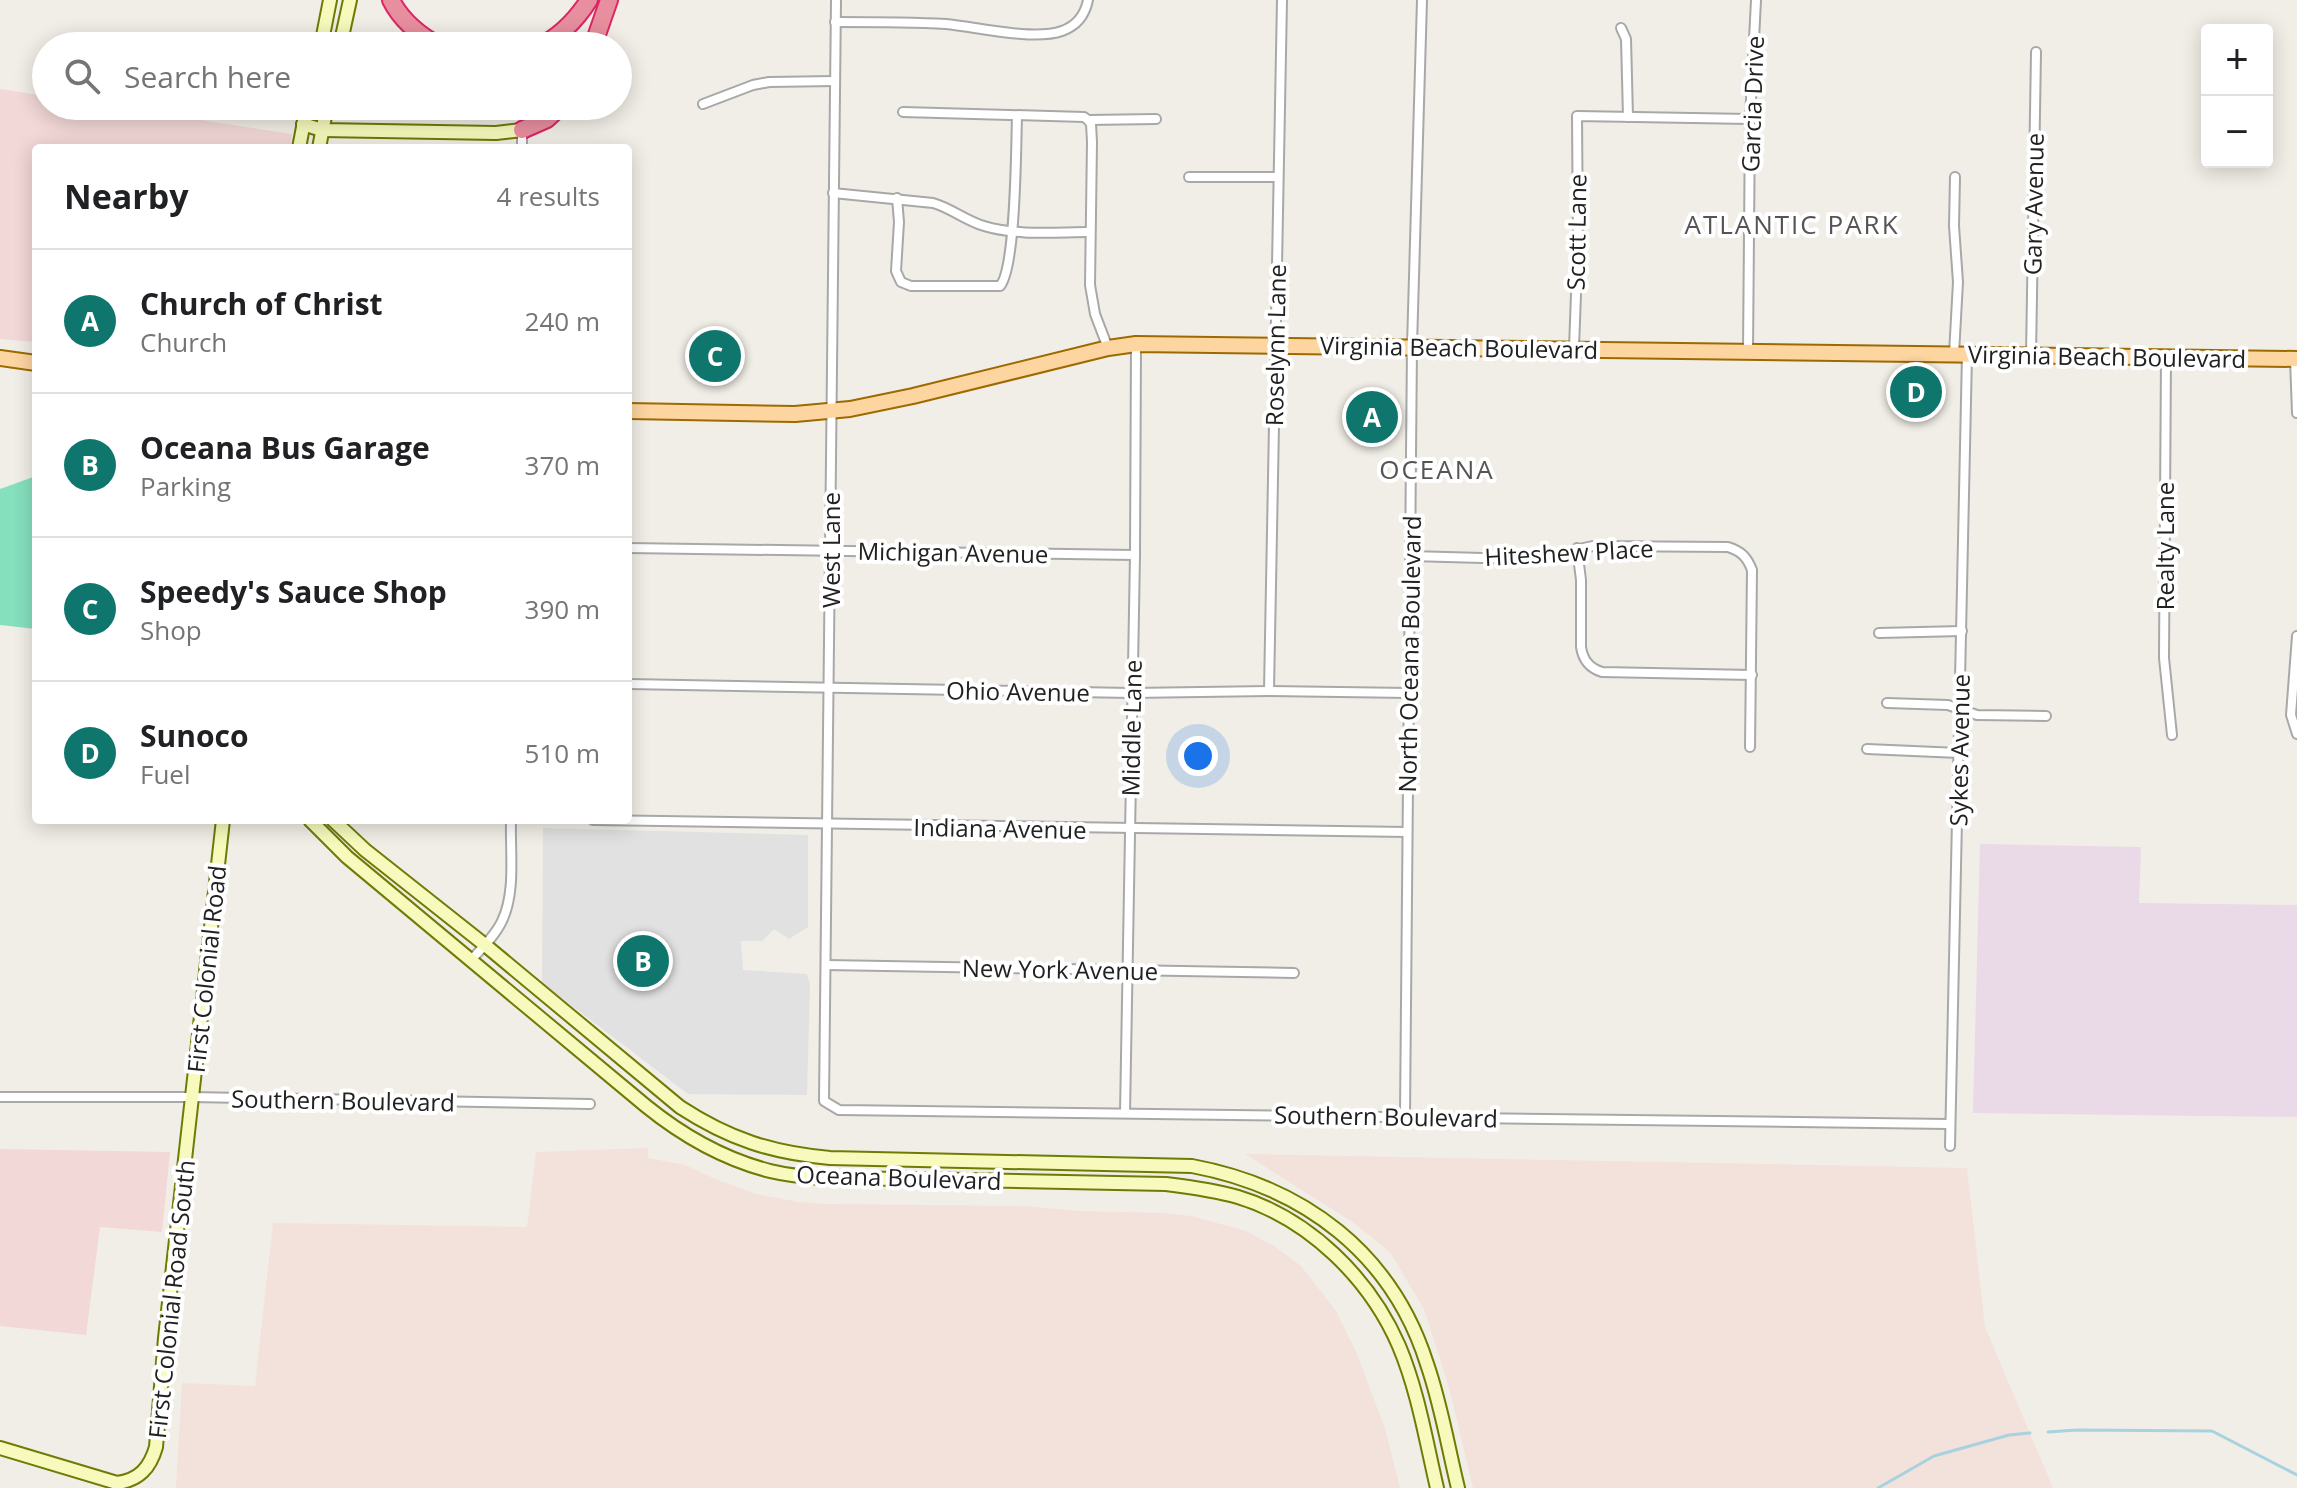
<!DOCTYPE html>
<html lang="en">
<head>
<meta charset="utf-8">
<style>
  :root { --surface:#fff; --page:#f6f6f6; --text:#202124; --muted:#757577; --line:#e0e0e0; --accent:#0f766e }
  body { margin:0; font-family:"Open Sans",sans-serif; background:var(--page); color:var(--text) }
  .controls { position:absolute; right:24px; top:24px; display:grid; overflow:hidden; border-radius:8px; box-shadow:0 4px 20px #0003 }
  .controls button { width:72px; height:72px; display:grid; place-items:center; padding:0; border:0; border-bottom:2px solid var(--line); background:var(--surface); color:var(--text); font:40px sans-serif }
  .you { position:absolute; left:1198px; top:756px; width:28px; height:28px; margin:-20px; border:6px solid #fff; border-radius:50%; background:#1a73e8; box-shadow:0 0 0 12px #1a73e833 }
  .badge { display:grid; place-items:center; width:52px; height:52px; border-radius:50%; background:var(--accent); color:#fff; font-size:26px; font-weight:700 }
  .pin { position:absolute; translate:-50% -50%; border:4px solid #fff; box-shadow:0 2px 8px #0006 }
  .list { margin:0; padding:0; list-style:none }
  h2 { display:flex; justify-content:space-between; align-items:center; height:104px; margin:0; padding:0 32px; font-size:34px }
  h2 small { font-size:26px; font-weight:400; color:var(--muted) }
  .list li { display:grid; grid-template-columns:52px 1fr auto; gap:24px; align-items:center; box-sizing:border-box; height:144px; padding:0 32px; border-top:2px solid var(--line) }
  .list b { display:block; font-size:30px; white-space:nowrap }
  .list p { margin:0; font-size:26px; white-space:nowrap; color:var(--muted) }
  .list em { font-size:26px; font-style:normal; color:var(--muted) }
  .icon { flex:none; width:44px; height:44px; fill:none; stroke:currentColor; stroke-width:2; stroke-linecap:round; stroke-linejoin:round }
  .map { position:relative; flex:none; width:2297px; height:1488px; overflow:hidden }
  .search { position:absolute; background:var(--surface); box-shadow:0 4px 20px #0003; left:32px; top:32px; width:600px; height:88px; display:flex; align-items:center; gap:20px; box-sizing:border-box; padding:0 28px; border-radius:44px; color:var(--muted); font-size:30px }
  .panel { position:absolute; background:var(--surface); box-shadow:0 4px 20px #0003; left:32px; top:144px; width:600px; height:680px; border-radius:8px }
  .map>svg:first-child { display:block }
</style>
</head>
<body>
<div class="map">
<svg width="2297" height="1488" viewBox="0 0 2297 1488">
  <rect width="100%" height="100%" fill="#f1eee7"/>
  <g fill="#f2d8d7">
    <path d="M 0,89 L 46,96 L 46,106 L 110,106 L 292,134 L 290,148 L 36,148 L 36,342 L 0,339 Z"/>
    <path d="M 0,1149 L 170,1152 L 162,1232 L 100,1227 L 86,1335 L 0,1326 Z"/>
  </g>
  <path fill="#ead9e7" d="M 1980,844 L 2141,847 L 2139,903 L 2297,905 L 2297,1117 L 1973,1113 Z"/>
  <g fill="#f3e1db">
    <path d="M 648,1148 L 648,1158 L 685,1165 L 715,1179 L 756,1194 L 798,1202 L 826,1204 L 1026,1206 L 1076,1211 L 1164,1213 L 1191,1216 L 1246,1231 L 1274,1246 L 1301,1266 L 1336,1311 L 1357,1354 L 1385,1429 L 1400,1488 L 176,1488 L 182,1383 L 255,1386 L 273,1223 L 527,1227 L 536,1152 Z"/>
    <path d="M 1245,1154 L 1967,1168 L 1985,1327 L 2053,1488 L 1473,1488 L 1449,1387 L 1424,1309 L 1390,1252 L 1354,1223 Z"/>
  </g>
  <path fill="#85e0be" d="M 36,476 L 36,629 L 0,625 L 0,489 Z"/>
  <path fill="#e1e1e1" d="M 543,828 L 808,835 L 808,927 L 789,939 L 774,929 L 762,941 L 741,941 L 743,970 L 807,974 L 810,984 L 807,1095 L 688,1094 L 542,983 Z"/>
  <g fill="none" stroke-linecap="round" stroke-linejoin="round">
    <g stroke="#a8d2df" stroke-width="3">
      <path d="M 2048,1432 L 2077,1430 L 2212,1431 L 2297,1475"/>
      <path d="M 1878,1488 L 1934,1456 L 2009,1435 L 2030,1433"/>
    </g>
    <g stroke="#a8a8a8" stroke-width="12">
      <g id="street">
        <path d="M 836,0 L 824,1101 L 839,1110 L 1949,1124"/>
        <path d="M 835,22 C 872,22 909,22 946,24 C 977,27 1033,41 1062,31 C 1076,26 1085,15 1088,0"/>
        <path d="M 1621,28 L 1626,39 L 1628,117"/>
        <path d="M 703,104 L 753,85 L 769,82 L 835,81"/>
        <path d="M 903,112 L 1084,117 L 1088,120 L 1156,119"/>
        <path d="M 1088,120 L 1091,124 L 1092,142 L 1090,285 L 1095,314 L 1108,348"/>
        <path d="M 522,148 L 522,130"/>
        <path d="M 1189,177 L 1278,177"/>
        <path d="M 833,193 L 933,203 C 951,208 966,221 984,226 C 1017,236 1056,232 1090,232"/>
        <path d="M 897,198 L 899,222 L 896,271 L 901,282 L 911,286 L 1000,286 C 1016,268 1016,146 1017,116"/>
        <path d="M 1574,348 L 1578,241 L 1577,116 L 1750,119"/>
        <path d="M 1748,351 L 1750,119 L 1756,0"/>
        <path d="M 1954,354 L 1958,282 L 1954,226 L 1955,177"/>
        <path d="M 2031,355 L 2036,52"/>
        <path d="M 2166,356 L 2164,658 L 2172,735"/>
        <path d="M 2295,359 L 2297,413"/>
        <path d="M 628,548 L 1135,555"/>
        <path d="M 1577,548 L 1581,580 L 1581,647 C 1583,660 1589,668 1602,672 L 1752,675"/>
        <path d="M 1410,556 L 1519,559 L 1542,557 L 1593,546 L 1728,547 C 1741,551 1747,557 1752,570 L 1750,747"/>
        <path d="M 1879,633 L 1962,631"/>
        <path d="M 2297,636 L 2291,715 L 2297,734"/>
        <path d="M 628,684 L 1132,693 L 1269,691 L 1409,693"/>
        <path d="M 1269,691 L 1282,0"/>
        <path d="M 1887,703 L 1948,705 L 1977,715 L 2046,716"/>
        <path d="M 1867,749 L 1959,753"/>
        <path d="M 593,820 L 1407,832"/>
        <path d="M 470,961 C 481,949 495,936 502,921 C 516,892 510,852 511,820"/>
        <path d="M 826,965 L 1294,973"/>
        <path d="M 0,1097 L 192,1097 L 590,1104"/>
        <path d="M 1125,1113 L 1135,555 L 1136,344"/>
        <path d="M 1405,1115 L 1412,346 L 1422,0"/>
        <path d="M 1950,1146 L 1967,354"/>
      </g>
    </g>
    <g stroke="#6e7b04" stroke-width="16">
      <g id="secondary">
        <path d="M 321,46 L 330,0"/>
        <path d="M 340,46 L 350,0"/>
        <path d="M 303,124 L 322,130 L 496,133 L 522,130"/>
        <path d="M 299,148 L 307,106"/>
        <path d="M 319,148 L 327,106"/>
        <path d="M 310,820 L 347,857 L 646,1106 C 683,1136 723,1159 770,1171 C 816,1182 868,1178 916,1179 C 999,1181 1082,1183 1166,1184 C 1190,1187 1214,1190 1238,1197 C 1310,1219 1370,1279 1399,1346 C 1418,1391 1426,1441 1437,1488"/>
        <path d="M 333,820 L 365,850 L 485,945 L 680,1107 C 729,1139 772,1153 830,1158 L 1192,1166 C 1304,1187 1392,1253 1427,1364 C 1441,1404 1448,1447 1458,1488"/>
        <path d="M 0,1448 L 117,1483 C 139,1480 150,1468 156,1447 L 165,1338 L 223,820"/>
      </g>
    </g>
    <g stroke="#9d6a00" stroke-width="18">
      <g id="primary">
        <path d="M 0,358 L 36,363"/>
        <path d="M 628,411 L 795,414 L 850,409 L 913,396 L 1108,348 L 1136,344 L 2297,359"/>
      </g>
    </g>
    <g stroke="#dd2664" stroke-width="20">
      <g id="highway">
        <path d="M 391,0 C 401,20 419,35 439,46"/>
        <path d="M 540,46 C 561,36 576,20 589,0"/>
        <path d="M 593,46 L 609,0"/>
        <path d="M 522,130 L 547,119 L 561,106"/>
      </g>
    </g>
    <use href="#street" stroke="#fff" stroke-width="8"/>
    <use href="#secondary" stroke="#f7fabc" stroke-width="12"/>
    <use href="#primary" stroke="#fdd5a1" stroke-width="14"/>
    <use href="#highway" stroke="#e88f9f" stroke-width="16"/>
  </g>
  <g text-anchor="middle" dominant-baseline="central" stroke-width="8" stroke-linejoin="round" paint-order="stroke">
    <g font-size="24" fill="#212121" stroke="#fff">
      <text transform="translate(1752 104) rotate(-88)">Garcia Drive</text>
      <text transform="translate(2033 204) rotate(-89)">Gary Avenue</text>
      <text transform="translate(1576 232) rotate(-89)">Scott Lane</text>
      <text transform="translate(1275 345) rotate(-89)">Roselynn Lane</text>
      <text transform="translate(1459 347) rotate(1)">Virginia Beach Boulevard</text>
      <text transform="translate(2107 356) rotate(1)">Virginia Beach Boulevard</text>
      <text transform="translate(2164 546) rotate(-90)">Realty Lane</text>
      <text transform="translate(830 550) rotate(-90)">West Lane</text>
      <text transform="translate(953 552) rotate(1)">Michigan Avenue</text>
      <text transform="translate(1569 552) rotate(-3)">Hiteshew Place</text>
      <text transform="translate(1409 654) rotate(-89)">North Oceana Boulevard</text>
      <text transform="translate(1018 691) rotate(1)">Ohio Avenue</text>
      <text transform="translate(1131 728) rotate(-89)">Middle Lane</text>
      <text transform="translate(1959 750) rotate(-89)">Sykes Avenue</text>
      <text transform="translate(1000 828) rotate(1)">Indiana Avenue</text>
      <text transform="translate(206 969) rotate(-84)">First Colonial Road</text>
      <text transform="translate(1060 969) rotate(1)">New York Avenue</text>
      <text transform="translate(343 1100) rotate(1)">Southern Boulevard</text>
      <text transform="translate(1386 1116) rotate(1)">Southern Boulevard</text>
      <text transform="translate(899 1177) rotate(2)">Oceana Boulevard</text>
      <text transform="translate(171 1299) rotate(-84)">First Colonial Road South</text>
    </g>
    <g font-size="26" letter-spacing="2" fill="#545454" stroke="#fff">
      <text x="1792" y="224">ATLANTIC PARK</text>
      <text x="1437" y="469">OCEANA</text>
    </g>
  </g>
</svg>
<div class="controls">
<button>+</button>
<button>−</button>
</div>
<div class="you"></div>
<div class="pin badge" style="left:1372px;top:417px">A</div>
<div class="pin badge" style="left:643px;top:961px">B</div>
<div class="pin badge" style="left:715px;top:356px">C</div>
<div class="pin badge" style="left:1916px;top:392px">D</div>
<div class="search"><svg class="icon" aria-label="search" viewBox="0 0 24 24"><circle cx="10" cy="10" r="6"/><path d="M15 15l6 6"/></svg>Search here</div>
<section class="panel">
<h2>Nearby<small>4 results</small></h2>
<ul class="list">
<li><span class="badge">A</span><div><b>Church of Christ</b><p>Church</p></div><em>240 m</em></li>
<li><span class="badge">B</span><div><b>Oceana Bus Garage</b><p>Parking</p></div><em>370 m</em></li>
<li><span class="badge">C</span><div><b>Speedy's Sauce Shop</b><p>Shop</p></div><em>390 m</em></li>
<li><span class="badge">D</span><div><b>Sunoco</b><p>Fuel</p></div><em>510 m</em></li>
</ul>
</section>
</div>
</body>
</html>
